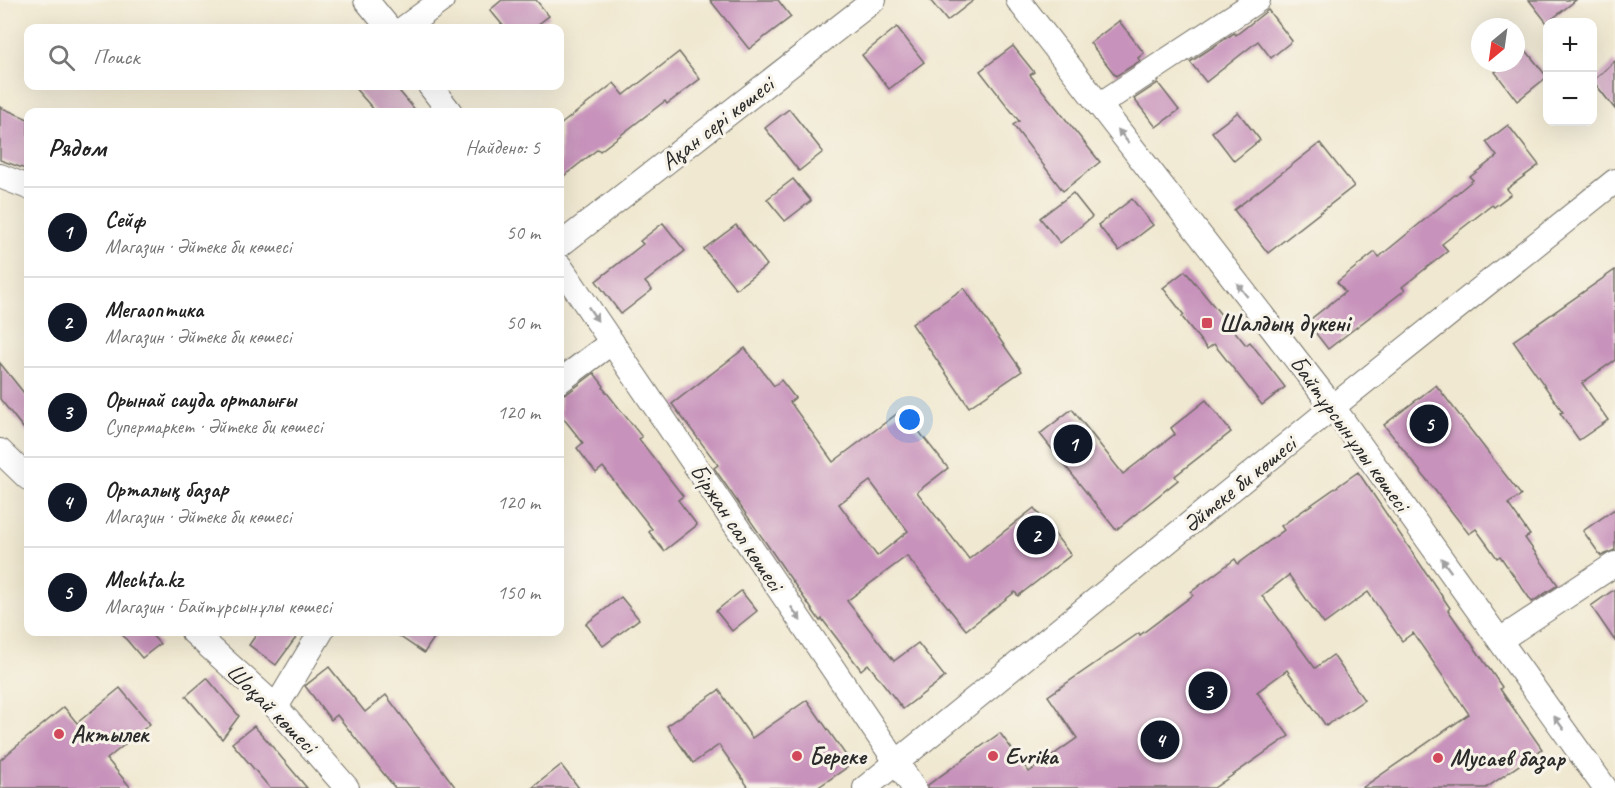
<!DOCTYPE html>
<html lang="ru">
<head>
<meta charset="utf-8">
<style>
  :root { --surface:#fff; --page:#f2f2f2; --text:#222; --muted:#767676; --line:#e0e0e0; --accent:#111827 }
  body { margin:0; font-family:Caveat,sans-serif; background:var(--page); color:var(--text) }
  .controls { position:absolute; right:18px; top:18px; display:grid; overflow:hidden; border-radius:12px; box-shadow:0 6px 24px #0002 }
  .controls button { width:54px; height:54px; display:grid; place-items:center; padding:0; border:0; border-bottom:2px solid var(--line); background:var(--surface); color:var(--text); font:30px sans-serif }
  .compass { position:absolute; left:1471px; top:18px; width:54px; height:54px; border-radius:50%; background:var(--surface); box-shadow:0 6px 24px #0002; rotate:209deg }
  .you { position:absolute; left:910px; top:420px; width:21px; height:21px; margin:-15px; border:4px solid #fff; border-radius:50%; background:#1a73e8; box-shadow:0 0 0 9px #1a73e833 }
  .badge { display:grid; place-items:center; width:39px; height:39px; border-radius:50%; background:var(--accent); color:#fff; font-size:20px; font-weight:700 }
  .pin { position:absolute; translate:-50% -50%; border:3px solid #fff; box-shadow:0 2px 6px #0006 }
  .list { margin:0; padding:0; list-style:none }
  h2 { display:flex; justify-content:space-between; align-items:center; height:78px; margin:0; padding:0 24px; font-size:26px }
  h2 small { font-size:20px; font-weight:400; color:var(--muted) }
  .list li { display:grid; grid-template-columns:39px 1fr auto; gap:18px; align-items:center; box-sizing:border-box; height:90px; padding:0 24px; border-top:2px solid var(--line) }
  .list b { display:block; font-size:22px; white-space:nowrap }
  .list p { margin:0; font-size:20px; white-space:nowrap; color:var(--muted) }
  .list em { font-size:20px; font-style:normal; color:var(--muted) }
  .icon { flex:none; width:33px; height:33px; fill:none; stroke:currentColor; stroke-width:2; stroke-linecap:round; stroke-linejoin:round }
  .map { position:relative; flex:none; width:1615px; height:788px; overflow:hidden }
  .search { position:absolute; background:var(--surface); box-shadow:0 6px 24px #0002; left:24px; top:24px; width:540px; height:66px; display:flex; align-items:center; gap:15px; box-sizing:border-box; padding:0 21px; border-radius:12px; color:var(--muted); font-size:22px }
  .panel { position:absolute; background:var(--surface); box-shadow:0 6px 24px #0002; left:24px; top:108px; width:540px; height:528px; border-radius:12px }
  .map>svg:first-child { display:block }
</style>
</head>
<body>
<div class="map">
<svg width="1615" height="788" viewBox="0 0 1615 788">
  <rect width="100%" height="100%" fill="#f7f3e8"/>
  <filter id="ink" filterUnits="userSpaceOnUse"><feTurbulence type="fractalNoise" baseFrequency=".0167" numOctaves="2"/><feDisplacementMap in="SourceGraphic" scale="12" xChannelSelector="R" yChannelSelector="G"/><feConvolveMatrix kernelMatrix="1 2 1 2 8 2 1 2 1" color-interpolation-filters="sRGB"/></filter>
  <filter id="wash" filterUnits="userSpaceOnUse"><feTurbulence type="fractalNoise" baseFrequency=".008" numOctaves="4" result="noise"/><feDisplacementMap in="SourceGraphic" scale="24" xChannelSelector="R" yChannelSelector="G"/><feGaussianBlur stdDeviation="1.35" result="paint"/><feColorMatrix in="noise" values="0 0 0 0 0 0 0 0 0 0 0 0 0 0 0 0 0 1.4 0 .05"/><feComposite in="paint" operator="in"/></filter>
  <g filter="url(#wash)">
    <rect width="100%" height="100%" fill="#f0e8d0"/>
    <g id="blocks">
      <g fill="#c792bb" fill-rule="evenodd">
        <path d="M 502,0 L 536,0 L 549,16 L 533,28 L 505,28 L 490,10 Z"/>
        <path d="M 710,0 L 778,0 L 791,17 L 749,49 Z"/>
        <path d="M 930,0 L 974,0 L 947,21 Z"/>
        <path d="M 1529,0 L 1576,0 L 1547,23 Z"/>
        <path d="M 1268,10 L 1292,41 L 1271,58 L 1258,41 L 1206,82 L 1190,62 L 1234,33 L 1236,35 Z"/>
        <path d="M 1119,21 L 1144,53 L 1138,58 L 1140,61 L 1116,76 L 1090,43 Z"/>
        <path d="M 897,27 L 924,62 L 889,89 L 862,55 Z"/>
        <path d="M 1013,46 L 1034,72 L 1030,75 L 1100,162 L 1063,191 L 1013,125 L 1019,121 L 980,71 Z"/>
        <path d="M 1525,49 L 1547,77 L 1517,101 L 1495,72 L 1507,63 L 1516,63 L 1516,56 Z"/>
        <path d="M 679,52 L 700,79 L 667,104 L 665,101 L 600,151 L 598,149 L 560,179 L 560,125 L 614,83 L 624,95 Z"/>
        <path d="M 1615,61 L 1615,109 L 1593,81 Z"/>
        <path d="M 1158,83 L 1179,110 L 1156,127 L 1134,99 Z"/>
        <path d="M 353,86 L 395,86 L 417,112 L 376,112 Z"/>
        <path d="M 0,107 L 28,119 L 28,170 L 0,160 Z"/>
        <path d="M 789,109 L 823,152 L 799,171 L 765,128 Z"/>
        <path d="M 1238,112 L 1260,140 L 1234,161 L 1212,132 Z"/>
        <path d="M 1508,125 L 1539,165 L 1507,189 L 1511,194 L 1494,207 L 1492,205 L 1442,244 L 1448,251 L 1402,287 L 1405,290 L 1328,349 L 1307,322 L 1345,292 L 1337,282 L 1375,252 L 1379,257 L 1473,180 L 1470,177 L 1497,156 L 1486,142 Z"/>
        <path d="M 1320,143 L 1354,186 L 1268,253 L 1234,210 Z"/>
        <path d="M 793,179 L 811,201 L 785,221 L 767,199 Z"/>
        <path d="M 1073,193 L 1092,217 L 1060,243 L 1040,218 Z"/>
        <path d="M 1132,199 L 1153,225 L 1119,251 L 1098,225 Z"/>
        <path d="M 663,223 L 685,251 L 645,282 L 652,290 L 621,314 L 596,281 L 643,244 L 640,241 Z"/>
        <path d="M 736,225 L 767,265 L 736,289 L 704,249 Z"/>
        <path d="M 1615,270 L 1615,360 L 1582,383 L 1608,420 L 1579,440 L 1560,413 L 1563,412 L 1513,341 Z"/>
        <path d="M 1185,271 L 1246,345 L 1250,342 L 1285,387 L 1262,405 L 1214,344 L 1207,349 L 1182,317 L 1184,315 L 1163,288 Z"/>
        <path d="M 964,288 L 1022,371 L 969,407 L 912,324 Z"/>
        <path d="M 745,348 L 774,386 L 781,380 L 795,398 L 790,402 L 833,462 L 902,410 L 948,468 L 917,492 L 969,559 L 1034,508 L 1071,555 L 1018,596 L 1015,592 L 966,630 L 907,556 L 847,601 L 894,661 L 918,643 L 945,677 L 903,709 L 868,664 L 861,670 L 822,619 L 820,621 L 714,468 L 718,465 L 672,404 ZM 870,481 L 908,531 L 877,556 L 839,504 Z"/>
        <path d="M 0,363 L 28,398 L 28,434 L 0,399 Z"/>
        <path d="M 594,373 L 604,386 L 603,388 L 642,437 L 639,439 L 683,496 L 678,500 L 697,525 L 664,551 L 649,532 L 652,529 L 603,467 L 596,473 L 577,448 L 583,443 L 560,414 L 560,395 L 569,392 Z"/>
        <path d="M 1436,385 L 1521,495 L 1508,504 L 1530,535 L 1525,538 L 1558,585 L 1532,602 L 1500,556 L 1497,558 L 1476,529 L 1469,534 L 1384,425 Z"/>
        <path d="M 1206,400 L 1231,432 L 1175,476 L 1178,480 L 1116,530 L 1040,434 L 1072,409 L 1123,474 L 1175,434 L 1171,428 Z"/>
        <path d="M 1358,472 L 1450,608 L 1448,610 L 1502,687 L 1500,689 L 1542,749 L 1486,788 L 1362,788 L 1469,714 L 1413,633 L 1402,641 L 1368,592 L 1324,624 L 1289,575 L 1262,596 L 1315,668 L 1333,655 L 1364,700 L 1326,726 L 1287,670 L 1257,692 L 1289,736 L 1214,788 L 928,788 L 928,785 L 1000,733 L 1029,772 L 1077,738 L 1048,696 L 1139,633 L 1140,635 L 1193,595 L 1191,592 L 1235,559 L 1238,564 L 1284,530 L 1281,526 Z"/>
        <path d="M 1615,509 L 1615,550 L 1601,556 L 1583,531 Z"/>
        <path d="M 1615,589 L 1615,641 L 1591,606 Z"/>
        <path d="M 741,591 L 757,611 L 732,631 L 716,611 Z"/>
        <path d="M 621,597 L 639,619 L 603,646 L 586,624 Z"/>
        <path d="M 120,632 L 149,632 L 160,644 L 142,658 Z"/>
        <path d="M 258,632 L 300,632 L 276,665 L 249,645 Z"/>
        <path d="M 393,632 L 438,632 L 424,653 Z"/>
        <path d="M 329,667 L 365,712 L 386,695 L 456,788 L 395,788 L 337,715 L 331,720 L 305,686 Z"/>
        <path d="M 207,678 L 239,716 L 222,739 L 186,696 Z"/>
        <path d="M 120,688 L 150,724 L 107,759 L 131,788 L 0,788 L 0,760 L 64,707 L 77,723 Z"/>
        <path d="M 719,690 L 752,738 L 807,700 L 852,764 L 817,788 L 749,788 L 719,745 L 693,763 L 667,726 Z"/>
        <path d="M 254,726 L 265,738 L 307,788 L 270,788 L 232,743 Z"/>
        <path d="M 561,765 L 579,788 L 532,788 Z"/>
      </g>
    </g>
  </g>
  <g filter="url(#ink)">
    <use href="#blocks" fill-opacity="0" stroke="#706d65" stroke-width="1.5"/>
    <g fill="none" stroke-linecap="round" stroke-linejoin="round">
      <g stroke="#706d65" stroke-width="26">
        <g id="street">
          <path d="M 366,0 L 389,28"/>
          <path d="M 1018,0 L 1333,407 L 1605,788"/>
          <path d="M 404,28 L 442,0"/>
          <path d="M 430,86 L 450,112"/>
          <path d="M 1099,105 L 1258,0"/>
          <path d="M 0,176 L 28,187"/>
          <path d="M 560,245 L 874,0"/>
          <path d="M 560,266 L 914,788"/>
          <path d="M 560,381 L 612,342"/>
          <path d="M 0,451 L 28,478"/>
          <path d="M 193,632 L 276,707 L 347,788"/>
          <path d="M 1500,640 L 1615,564"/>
          <path d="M 276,707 L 321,632"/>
          <path d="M 865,788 L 1333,407 L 1615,181"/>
        </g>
      </g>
      <use href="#street" stroke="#fff" stroke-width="24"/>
    </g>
    <defs><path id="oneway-solid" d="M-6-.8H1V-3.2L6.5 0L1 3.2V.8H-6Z" transform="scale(1.5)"/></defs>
    <g fill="#a0a0a0">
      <use href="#oneway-solid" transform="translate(1123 136) rotate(-128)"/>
      <use href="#oneway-solid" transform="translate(1242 290) rotate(-128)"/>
      <use href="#oneway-solid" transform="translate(593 314) rotate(56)"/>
      <use href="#oneway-solid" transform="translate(1446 565) rotate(-126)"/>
      <use href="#oneway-solid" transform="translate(796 614) rotate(56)"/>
      <use href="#oneway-solid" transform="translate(1559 723) rotate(-126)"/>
    </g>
  </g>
  <g fill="#d1495b" stroke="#f7f3e8" stroke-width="2">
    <rect x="1201" y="317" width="12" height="12" rx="3"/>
    <circle cx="59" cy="734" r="6"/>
    <circle cx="797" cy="756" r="6"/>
    <circle cx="993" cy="756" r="6"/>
    <circle cx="1438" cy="758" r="6"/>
  </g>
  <g text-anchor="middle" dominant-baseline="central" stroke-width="6" stroke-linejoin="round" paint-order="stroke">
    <g font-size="24" fill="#2b2b2b" stroke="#f7f3e8">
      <text transform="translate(717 123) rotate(-38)">Ақан сері көшесі</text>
      <text transform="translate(1350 433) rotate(54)">Байтұрсынұлы көшесі</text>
      <text transform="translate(1239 484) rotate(-39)">Әйтеке би көшесі</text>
      <text transform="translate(737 527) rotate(56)">Біржан сал көшесі</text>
      <text transform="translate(272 708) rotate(45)">Шоқай көшесі</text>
    </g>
    <g font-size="24" font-weight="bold" fill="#2b2b2b" stroke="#f7f3e8" text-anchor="start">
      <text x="1219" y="323">Шалдың дүкені</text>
      <text x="71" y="734">Актылек</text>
      <text x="809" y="756">Береке</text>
      <text x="1005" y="756">Evrika</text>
      <text x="1450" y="758">Мусаев базар</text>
    </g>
  </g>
</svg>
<div class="controls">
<button>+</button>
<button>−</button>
</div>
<svg class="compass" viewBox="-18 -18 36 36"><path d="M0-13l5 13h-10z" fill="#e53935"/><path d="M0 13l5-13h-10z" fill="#767676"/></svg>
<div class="you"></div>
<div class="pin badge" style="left:1073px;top:444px">1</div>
<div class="pin badge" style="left:1036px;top:535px">2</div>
<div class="pin badge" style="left:1208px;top:691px">3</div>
<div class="pin badge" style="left:1160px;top:740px">4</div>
<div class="pin badge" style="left:1429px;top:424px">5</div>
<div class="search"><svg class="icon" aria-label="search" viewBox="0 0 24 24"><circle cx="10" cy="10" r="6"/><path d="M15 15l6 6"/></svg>Поиск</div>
<section class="panel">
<h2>Рядом<small>Найдено: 5</small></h2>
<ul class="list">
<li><span class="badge">1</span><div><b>Сейф</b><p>Магазин · Әйтеке би көшесі</p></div><em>50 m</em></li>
<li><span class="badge">2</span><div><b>Мегаоптика</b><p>Магазин · Әйтеке би көшесі</p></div><em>50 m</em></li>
<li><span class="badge">3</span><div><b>Орынай сауда орталығы</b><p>Супермаркет · Әйтеке би көшесі</p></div><em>120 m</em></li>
<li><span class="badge">4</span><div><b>Орталық базар</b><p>Магазин · Әйтеке би көшесі</p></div><em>120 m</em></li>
<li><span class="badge">5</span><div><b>Mechta.kz</b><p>Магазин · Байтұрсынұлы көшесі</p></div><em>150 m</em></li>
</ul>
</section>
</div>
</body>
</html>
